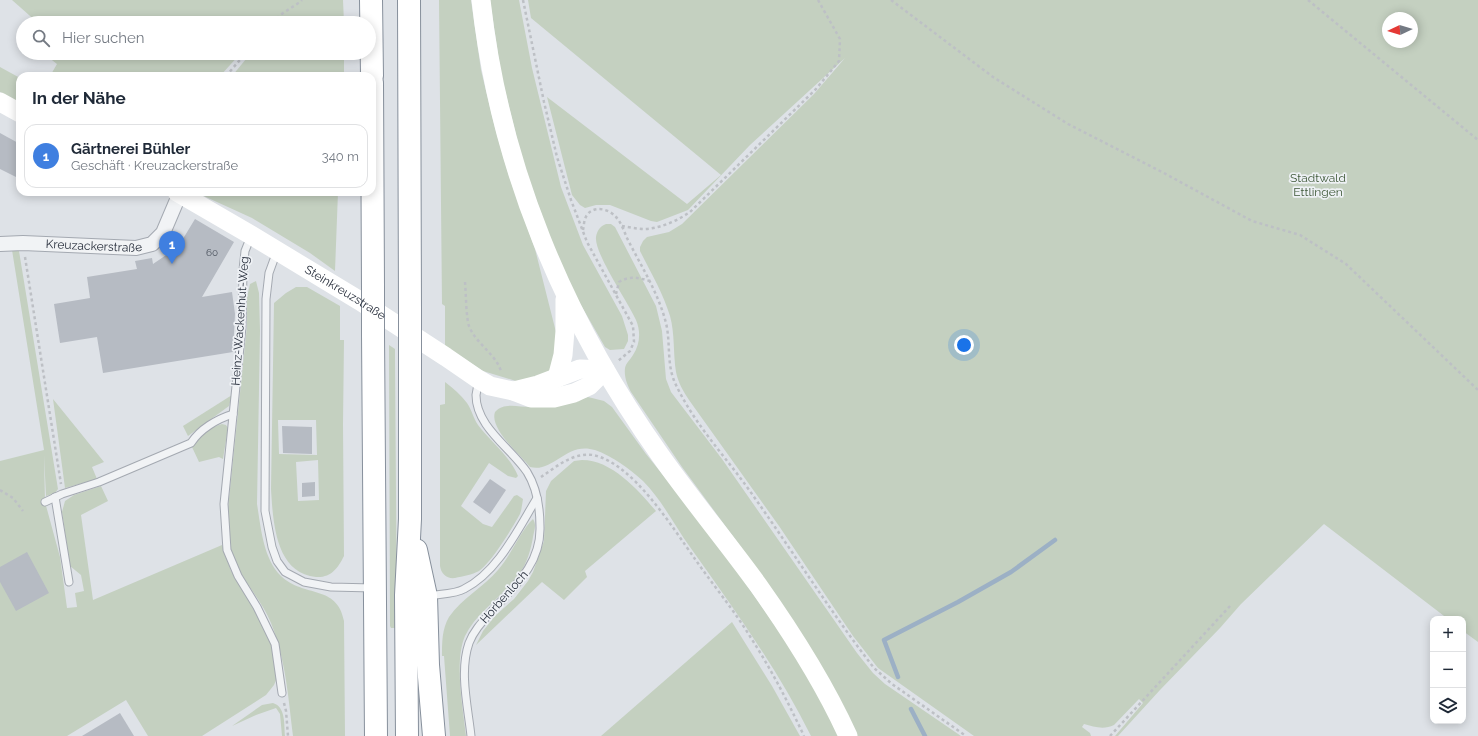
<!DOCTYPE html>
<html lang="de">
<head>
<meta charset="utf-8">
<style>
  :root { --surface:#fff; --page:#f6f6f7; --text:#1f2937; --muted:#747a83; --line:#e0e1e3; --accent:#c44b5f }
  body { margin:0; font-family:Raleway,sans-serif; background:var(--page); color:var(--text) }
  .controls { position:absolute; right:12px; bottom:12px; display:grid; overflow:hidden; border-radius:8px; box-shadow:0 2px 10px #0003 }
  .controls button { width:36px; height:36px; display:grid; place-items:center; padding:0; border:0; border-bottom:1px solid var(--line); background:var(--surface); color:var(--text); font:20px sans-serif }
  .compass { position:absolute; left:1382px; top:12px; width:36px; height:36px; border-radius:50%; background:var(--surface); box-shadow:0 2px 10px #0003; rotate:266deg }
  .you { position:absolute; left:964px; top:345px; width:14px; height:14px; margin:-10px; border:3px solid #fff; border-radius:50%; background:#1a73e8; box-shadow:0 0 0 6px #1a73e833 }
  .badge { display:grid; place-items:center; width:26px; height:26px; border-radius:50%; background:var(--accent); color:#fff; font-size:13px; font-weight:700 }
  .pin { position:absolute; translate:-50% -33px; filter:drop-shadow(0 1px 2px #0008) }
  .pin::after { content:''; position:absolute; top:21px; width:14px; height:12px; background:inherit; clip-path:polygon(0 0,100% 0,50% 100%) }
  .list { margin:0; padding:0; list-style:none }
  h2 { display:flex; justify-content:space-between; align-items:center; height:52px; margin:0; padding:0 16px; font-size:17px }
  h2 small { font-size:13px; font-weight:400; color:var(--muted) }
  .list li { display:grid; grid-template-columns:26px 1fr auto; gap:12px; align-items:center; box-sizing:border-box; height:64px; margin:0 8px 8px; padding:0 8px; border:1px solid var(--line); border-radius:12px }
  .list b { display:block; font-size:15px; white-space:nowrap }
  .list p { margin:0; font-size:13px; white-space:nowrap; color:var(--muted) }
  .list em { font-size:13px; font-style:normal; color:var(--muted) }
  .icon { flex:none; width:22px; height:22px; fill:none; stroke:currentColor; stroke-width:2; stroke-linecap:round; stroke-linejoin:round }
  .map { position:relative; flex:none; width:1478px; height:736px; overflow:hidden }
  .search { position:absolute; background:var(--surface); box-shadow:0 2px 10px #0003; left:16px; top:16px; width:360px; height:44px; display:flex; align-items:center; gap:10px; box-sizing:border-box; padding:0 14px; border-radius:22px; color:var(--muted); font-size:15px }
  .panel { position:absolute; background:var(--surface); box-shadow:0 2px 10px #0003; left:16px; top:72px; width:360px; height:124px; border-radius:12px }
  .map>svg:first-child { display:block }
</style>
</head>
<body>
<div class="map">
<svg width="1478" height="736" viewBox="0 0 1478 736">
  <rect width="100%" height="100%" fill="#dee2e7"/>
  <g fill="#c4d0c0" fill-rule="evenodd">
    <path d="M 12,0 L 343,0 L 344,23 L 38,23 Z"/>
    <path d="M 439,0 L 471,0 L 481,70 L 495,128 L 509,176 L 535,249 L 559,344 L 551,369 L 546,374 L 528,380 L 516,381 L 483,371 L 445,346 L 445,306 L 442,304 Z"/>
    <path d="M 490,0 L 519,0 L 532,68 L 561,187 L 583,245 L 622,316 L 628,335 L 628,341 L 624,349 L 610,350 L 605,347 L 574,293 L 554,249 L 523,163 L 501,74 Z"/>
    <path d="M 528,0 L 1478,0 L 1478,642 L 1463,631 L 1463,619 L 1448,619 L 1324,524 L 1241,604 L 1220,628 L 1160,690 L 1118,736 L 1115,736 L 1143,703 L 1139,699 L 1114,725 C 1104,730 1094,727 1084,724 L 1082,727 L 1090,733 L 1091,736 L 974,736 L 878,668 L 853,636 L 779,526 L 689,400 C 683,391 678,382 676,372 C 673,353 675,334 670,316 C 663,293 651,273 640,251 L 640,247 L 643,241 L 647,237 L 669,232 L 682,224 L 814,94 L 845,58 L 750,145 L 688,210 L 657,222 L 651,221 L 610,205 L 596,205 L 585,208 L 580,205 L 572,195 L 547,97 L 687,204 L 721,175 L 531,18 ZM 1388,18 L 1412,18 L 1412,42 L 1388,42 Z"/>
    <path d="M 43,53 L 241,53 L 220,76 L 50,76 L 57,64 Z"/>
    <path d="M 251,53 L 344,53 L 344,76 L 232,76 Z"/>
    <path d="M 0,67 L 20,78 L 20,103 L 0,92 Z"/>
    <path d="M 195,192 L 338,192 L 335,271 L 310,253 L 252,218 Z"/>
    <path d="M 606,224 L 611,224 L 615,227 L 656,306 L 662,331 L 666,379 L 671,392 L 722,459 L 857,653 L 873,673 L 885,684 L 961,736 L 857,736 L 754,565 L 682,467 L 631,392 C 627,384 624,377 625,368 C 626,363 630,360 633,355 C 640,344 641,332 636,320 C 628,302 594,253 596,237 C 597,231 600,226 606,224 Z"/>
    <path d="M 12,250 L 19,251 L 58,489 L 55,493 L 46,496 L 44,455 L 45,502 L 60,557 L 67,608 L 77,607 L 75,593 L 84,591 L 81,575 L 70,566 L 62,512 L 65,501 L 74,495 L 101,486 L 108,501 L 81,515 L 93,600 L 222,545 L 231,571 L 263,622 L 268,635 L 273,651 L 277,678 L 274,685 L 266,695 L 202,736 L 148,736 L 126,700 L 67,736 L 0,736 L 0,461 L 44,450 Z"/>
    <path d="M 256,281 L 259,293 L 260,331 L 257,504 C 261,528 263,558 281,576 C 304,598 337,584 344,621 L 345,736 L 293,736 C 288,696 286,661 271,623 C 261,598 240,579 232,553 C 228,539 229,523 228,508 L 247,326 L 247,297 L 250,284 Z"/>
    <path d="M 296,287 L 307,287 L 340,306 L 340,340 L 344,340 L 343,424 L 344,556 C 338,568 331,578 316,577 C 275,573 273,521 271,489 L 274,303 L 286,293 ZM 278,420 L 316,420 L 317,455 L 279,454 ZM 318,460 L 319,500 L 298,501 L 296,462 Z"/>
    <path d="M 389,345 L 395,349 L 395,357 L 397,626 L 396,628 L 391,628 L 390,626 Z"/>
    <path d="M 445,382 C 453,388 461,395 467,403 C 472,410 473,418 478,425 C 491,442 510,456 518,476 L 516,478 L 508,476 L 489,463 L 461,506 L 483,524 L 492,527 L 514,496 L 517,495 L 523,499 C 522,504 522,509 520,514 C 513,527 491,563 479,571 C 472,575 463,576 455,578 C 447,579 441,574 440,566 L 440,405 L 445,404 Z"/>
    <path d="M 232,395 L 229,406 L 188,436 L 183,426 Z"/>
    <path d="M 588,397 L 604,401 L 612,407 L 646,454 L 713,537 L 797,657 L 840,736 L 811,736 C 777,668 734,609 690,547 C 674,525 662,500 643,481 C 630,469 612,456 595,450 C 566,441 554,473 530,467 C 520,455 489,428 495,412 C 504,402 518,407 530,407 C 549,408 570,401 588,397 Z"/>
    <path d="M 53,399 L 104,462 L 92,467 L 97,479 L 65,488 Z"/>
    <path d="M 222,424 L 226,425 L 228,428 L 223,459 L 219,457 L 199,462 L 192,447 C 199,436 209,427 222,424 Z"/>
    <path d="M 582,460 C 612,460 638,490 656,511 L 585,571 L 587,577 L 564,600 L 542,582 L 476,645 L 483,631 L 495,616 L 514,599 L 528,581 L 533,572 L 544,541 L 546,491 L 551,481 L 574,461 Z"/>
    <path d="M 533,519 C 537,525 534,531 533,537 C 531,549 527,564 519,574 C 504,596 477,611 465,636 C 454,661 463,709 466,736 L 450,736 L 444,656 L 442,656 C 442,642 442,629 449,617 C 462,598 484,587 498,570 C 510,557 521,530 533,519 Z"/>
    <path d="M 732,622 L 772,686 L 800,736 L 601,736 Z"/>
    <path d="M 273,703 C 286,707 284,725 285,736 L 282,736 L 280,714 L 276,708 L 256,715 L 232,726 L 262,705 Z"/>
  </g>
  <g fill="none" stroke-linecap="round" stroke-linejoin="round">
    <g stroke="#9cb0c5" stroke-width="4.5">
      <path d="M 898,677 L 884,640 L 958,602 L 1011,572 L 1055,540"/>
      <path d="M 911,709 L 925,736"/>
    </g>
  </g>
  <g fill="#b6bbc3">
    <path d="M 0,133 L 20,144 L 20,179 L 0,169 Z"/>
    <path d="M 195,219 L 234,242 L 202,297 L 232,292 L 235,314 L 233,352 L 103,373 L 97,337 L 60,343 L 54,304 L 90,298 L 87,277 L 137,269 L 135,261 L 152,258 L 153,264 L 178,247 Z"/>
    <path d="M 282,426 L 312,427 L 312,454 L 283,453 Z"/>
    <path d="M 490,479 L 506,490 L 490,514 L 473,502 Z"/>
    <path d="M 315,482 L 315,496 L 302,497 L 302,483 Z"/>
    <path d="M 27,552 L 49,593 L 16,611 L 0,582 L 0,567 Z"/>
    <path d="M 120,713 L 134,736 L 82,736 Z"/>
  </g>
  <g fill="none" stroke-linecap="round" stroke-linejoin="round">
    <g stroke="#a4a9b1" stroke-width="9">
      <g id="lane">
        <path d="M 251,236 L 245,251 L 243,270 L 242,327 L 224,504 L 227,550 L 238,576 L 257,607 L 275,644 L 282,693"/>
        <path d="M 277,251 L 269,273 L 266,299 L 265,511 L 272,547 L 277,561 L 285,572 L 304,582 L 331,587 L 373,588"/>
        <path d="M 55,497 L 69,582"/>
        <path d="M 45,502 L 62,494 L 99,482 L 191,443 C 200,429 217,419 233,414"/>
        <path d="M 428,596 C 438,594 456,594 464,589 C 498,572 518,529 537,498"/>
        <path d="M 471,736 C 468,707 459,672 469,643 C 474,630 483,621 492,611 C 514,587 541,564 540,527 C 540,509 537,488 527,472 C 511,448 476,427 476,395 C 477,390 478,385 478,380"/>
      </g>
    </g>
    <g stroke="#a4a9b1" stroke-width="16">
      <g id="street">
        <path id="s1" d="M 0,244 L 23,243 L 136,248 L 152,244 L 163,233 L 180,193"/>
      </g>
    </g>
    <g stroke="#87909c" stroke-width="24">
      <g id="highway">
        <path d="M 371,0 L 372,76"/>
        <path d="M 409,0 L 410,310"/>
        <path d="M 372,83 L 373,287"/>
        <path d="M 373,334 L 376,736"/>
        <path d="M 416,550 L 426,596 L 428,665 L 434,736"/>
        <path d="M 407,736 L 406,595 L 410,519 L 410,359"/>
      </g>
    </g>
    <g stroke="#bdc0c5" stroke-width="2.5" stroke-dasharray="3 3" stroke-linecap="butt">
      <path d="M 523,0 L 544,102 L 557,157 L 571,200 L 587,242 L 633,326 L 634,342 L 630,351 L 618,361"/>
      <path d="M 891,0 L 993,77 L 1068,124 L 1162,172 L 1252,221 L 1300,235 L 1346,264 L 1478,390"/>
      <path d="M 1308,0 L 1478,140"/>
      <path d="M 273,23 L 280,15 L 300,2 L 302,0"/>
      <path d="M 226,76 L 246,53"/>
      <path d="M 622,226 C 629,227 637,229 645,229 C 661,228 677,221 690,212 L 816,89 L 839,61 L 840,39 L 818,0"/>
      <path d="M 583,230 C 584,225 584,219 587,215 C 594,205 609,209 616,217 C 621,222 624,231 627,238 C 641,266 658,292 666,323 C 671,344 666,365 676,385 C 694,423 723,454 747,487 C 790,547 829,610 874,668 L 892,684 L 966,736"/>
      <path d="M 25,257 L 61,484"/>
      <path d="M 465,282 C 466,293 466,317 469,326 C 476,344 495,353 501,371"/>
      <path d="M 616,294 L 619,282 C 631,275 638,278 650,281"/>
      <path d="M 541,477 C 556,467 573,452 593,455 C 633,463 672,527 695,559 C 713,585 734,610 751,638 C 771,669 788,702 804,736"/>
      <path d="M 0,490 L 13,498 L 23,511"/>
      <path d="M 284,703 L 286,711 L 288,736"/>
      <path d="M 1110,736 L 1231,605"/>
    </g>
    <use href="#lane" stroke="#f1f3f5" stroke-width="7"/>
    <use href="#street" stroke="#f1f3f5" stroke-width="14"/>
    <g stroke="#fff" stroke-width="19">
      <path d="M 481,0 C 499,165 564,320 660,455 C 691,499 726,541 758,585 C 792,633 824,683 848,736"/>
      <path d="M 0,102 L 20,113"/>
      <path id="s2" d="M 177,192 L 251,235 L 360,301 L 446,357 L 478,379 L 490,386 L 513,391 L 531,398 L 554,398 L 574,393 L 589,386 L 605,370"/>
      <path d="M 557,378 L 563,355 L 565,331 L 565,299"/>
      <path d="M 514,391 L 538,385 L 580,369 L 605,370"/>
    </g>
    <use href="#highway" stroke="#fff" stroke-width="22"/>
    <g stroke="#87909c" stroke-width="24" stroke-linecap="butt">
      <g id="highway-bridge">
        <path d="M 410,310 L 410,359"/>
        <path d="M 373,334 L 373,287"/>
      </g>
    </g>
    <use href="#highway-bridge" stroke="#fff" stroke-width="22"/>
  </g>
  <g text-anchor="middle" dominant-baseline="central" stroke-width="3.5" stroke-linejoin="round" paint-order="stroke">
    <g font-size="10" fill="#4c535e">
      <text x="212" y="252">60</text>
    </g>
    <g font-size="12" fill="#3d5737" stroke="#eef1f5">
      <text x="1318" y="178">Stadtwald<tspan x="1318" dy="14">Ettlingen</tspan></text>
    </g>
    <g font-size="12" fill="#29303d" stroke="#eef1f5">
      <text stroke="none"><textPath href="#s1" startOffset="94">Kreuzackerstraße</textPath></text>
      <text stroke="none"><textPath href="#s2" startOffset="196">Steinkreuzstraße</textPath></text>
      <text transform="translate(240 321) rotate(-86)">Heinz-Wackenhut-Weg</text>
      <text transform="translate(504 597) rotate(-49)">Horbenloch</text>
    </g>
  </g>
</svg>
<div class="controls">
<button>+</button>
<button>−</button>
<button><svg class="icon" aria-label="layers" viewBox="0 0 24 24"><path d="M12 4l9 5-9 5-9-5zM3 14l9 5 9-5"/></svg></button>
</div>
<svg class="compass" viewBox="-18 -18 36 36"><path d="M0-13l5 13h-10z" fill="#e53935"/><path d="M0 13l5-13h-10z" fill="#747a83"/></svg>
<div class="you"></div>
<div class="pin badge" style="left:172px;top:264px;background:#3f7fe0">1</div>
<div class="search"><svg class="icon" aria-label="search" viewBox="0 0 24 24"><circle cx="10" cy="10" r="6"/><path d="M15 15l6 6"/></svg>Hier suchen</div>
<section class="panel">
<h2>In der Nähe<small></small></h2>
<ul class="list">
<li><span class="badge" style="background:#3f7fe0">1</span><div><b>Gärtnerei Bühler</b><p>Geschäft · Kreuzackerstraße</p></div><em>340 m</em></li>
</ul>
</section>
</div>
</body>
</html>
